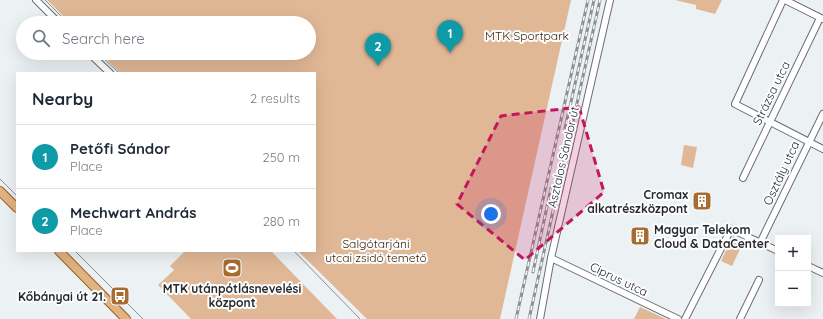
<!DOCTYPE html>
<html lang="en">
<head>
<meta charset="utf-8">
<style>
  :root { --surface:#fff; --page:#f6f6f7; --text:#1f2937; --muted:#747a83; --line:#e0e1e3; --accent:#111827 }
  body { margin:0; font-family:Quicksand,sans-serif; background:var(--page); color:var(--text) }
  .controls { position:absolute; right:12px; bottom:12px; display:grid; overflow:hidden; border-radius:0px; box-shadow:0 4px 16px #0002 }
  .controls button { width:36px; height:36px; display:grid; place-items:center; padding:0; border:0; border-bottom:1px solid var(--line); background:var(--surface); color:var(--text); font:20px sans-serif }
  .you { position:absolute; left:491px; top:214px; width:14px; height:14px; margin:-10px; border:3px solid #fff; border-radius:50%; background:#1a73e8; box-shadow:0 0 0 6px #1a73e833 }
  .badge { display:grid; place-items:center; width:26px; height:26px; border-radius:50%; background:var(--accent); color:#fff; font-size:13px; font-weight:700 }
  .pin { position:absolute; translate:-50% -33px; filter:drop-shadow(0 1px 2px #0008) }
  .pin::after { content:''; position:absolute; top:21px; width:14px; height:12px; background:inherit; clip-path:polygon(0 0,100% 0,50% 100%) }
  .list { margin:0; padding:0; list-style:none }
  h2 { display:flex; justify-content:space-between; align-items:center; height:52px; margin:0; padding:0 16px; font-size:17px }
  h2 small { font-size:13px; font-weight:400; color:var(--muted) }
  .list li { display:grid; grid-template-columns:26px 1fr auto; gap:12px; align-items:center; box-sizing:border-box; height:64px; padding:0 16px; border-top:1px solid var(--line) }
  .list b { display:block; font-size:15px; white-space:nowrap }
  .list p { margin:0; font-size:13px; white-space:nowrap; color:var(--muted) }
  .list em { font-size:13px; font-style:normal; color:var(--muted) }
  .icon { flex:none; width:22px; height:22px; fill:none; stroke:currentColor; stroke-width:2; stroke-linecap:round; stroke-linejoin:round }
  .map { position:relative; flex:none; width:823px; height:319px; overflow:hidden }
  .search { position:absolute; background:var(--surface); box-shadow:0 4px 16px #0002; left:16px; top:16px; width:300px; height:44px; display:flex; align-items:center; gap:10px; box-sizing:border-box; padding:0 14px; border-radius:22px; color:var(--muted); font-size:15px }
  .panel { position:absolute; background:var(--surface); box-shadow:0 4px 16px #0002; left:16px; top:72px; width:300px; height:180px; border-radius:0px }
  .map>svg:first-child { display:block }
</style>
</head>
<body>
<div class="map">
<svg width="823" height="319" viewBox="0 0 823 319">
  <rect width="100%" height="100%" fill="#ecf1f4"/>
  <g fill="#e1b896">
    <path d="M 47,0 L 571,0 L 500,319 L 367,319 L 298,251 L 315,251 L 315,73 L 120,73 L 100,53 L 309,53 L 309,23 L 70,23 Z"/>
    <path d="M 675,0 L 722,0 L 715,14 L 696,9 L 696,5 Z"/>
    <path d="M 684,145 L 697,147 L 693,168 L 681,165 Z"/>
    <path d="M 733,236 L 744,241 L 732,266 L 721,261 Z"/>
    <path d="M 185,251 L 271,251 L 337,319 L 191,319 L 158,285 L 174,270 L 170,266 Z"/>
    <path d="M 640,307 L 666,319 L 634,319 Z"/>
  </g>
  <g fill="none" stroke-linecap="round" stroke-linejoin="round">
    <g stroke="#6a6e71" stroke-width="8">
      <g id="minor">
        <path d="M 36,0 L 59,23"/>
        <path d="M 783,0 L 735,104 L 823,149"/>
        <path d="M 785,0 L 823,19"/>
        <path d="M 89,53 L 110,73"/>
        <path d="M 743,178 L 820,18"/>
        <path d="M 760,243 L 823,114"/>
        <path d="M 551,258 L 678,319"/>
        <path d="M 808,266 L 823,273"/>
        <path d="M 540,319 L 551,258 L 610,0"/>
        <path d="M 685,319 L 731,229 L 778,251"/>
        <path d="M 740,319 L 759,280"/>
      </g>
    </g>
    <g stroke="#94602a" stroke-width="10">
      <g id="major">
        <path d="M 0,191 L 17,208"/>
        <path d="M 59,251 L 126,319"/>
      </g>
    </g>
    <use href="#minor" stroke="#fff" stroke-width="6"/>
    <use href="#major" stroke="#e2b27f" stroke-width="8"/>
    <g stroke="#8c9092" stroke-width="1">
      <path d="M 45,0 L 68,23"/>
      <path d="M 98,53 L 119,73"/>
      <path d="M 0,179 L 17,196"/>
      <path d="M 75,251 L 143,319"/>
      <path d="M 294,251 L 360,319"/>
    </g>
    <g stroke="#8c9092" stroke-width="3">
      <g id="rail">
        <path d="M 564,133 L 594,0"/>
        <path d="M 533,272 L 551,188"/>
        <path d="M 516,319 L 588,0"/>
        <path d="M 529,319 L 600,0"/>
      </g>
    </g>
    <use href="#rail" stroke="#fcfdff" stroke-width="1.5" stroke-dasharray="4.5" stroke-linecap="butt"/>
  </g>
  <path fill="#c2185b" fill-opacity="0.2" stroke="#c2185b" stroke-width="3" stroke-dasharray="8 5" stroke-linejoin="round" d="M 579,107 L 604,192 L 525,260 L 457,204 L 501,116 Z"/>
  <defs>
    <g id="building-square" transform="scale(1)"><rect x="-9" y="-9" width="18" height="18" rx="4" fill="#a96c30" stroke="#fcfdff"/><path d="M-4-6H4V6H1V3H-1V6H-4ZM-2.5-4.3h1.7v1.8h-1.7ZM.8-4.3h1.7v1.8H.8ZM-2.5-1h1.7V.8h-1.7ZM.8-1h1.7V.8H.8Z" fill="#fff"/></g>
    <g id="stadium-square" transform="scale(1)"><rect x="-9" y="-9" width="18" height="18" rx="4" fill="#a96c30" stroke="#fcfdff"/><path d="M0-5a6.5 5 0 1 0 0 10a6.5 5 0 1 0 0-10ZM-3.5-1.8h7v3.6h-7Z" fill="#fff"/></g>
    <g id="bus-square" transform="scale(1)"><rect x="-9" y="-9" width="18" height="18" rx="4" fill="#a96c30" stroke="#fcfdff"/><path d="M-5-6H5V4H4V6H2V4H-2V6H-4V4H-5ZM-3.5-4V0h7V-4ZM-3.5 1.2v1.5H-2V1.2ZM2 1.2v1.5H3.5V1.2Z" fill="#fff"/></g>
  </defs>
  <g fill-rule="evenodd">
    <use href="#building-square" x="702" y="201"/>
    <use href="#building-square" x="640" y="236"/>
    <use href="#stadium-square" x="232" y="268"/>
    <use href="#bus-square" x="120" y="296"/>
  </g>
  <g text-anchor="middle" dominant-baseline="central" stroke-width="4" stroke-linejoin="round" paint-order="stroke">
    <g font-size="12" fill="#402303" stroke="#fcfdff">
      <text x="527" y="35">MTK Sportpark</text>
      <text x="376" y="243">Salgótarjáni<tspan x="376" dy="14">utcai zsidó temető</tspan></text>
    </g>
    <g font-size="12" fill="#27292a" stroke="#fcfdff">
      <text transform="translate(771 93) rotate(-64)">Strázsa utca</text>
      <text transform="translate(563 157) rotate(-77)">Asztalos Sándor út</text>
      <text transform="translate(781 173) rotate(-65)">Osztály utca</text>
      <text transform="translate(619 279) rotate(26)">Ciprus utca</text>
    </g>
    <g font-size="12" font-weight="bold" fill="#27292a" stroke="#fcfdff" text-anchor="end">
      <text x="688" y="194">Cromax<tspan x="688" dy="14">alkatrészközpont</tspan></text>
      <text x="654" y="229" text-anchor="start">Magyar Telekom<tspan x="654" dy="14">Cloud &amp; DataCenter</tspan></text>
      <text x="232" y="288" text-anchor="middle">MTK utánpótlásnevelési<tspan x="232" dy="14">központ</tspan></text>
      <text x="106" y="296">Kőbányai út 21.</text>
    </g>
  </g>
</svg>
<div class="controls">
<button>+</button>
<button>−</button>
</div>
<div class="you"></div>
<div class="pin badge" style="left:450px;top:53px;background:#0f9aa8">1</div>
<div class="pin badge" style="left:378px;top:66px;background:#0f9aa8">2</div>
<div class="search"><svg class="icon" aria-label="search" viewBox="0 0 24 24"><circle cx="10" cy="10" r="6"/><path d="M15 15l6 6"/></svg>Search here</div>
<section class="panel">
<h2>Nearby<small>2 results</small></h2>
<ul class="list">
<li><span class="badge" style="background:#0f9aa8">1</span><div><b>Petőfi Sándor</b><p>Place</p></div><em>250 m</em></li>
<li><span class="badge" style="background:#0f9aa8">2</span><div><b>Mechwart András</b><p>Place</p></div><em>280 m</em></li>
</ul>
</section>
</div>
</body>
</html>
